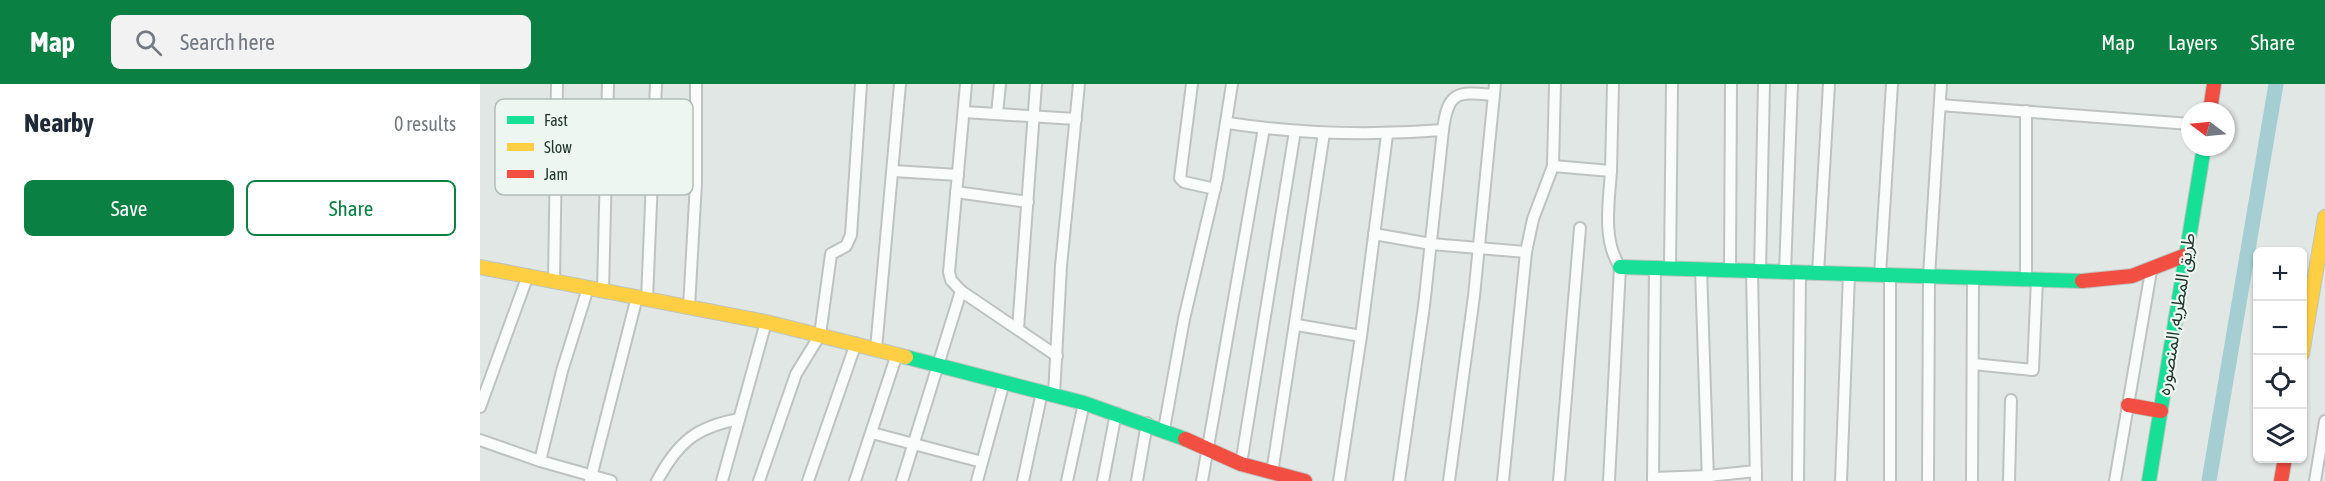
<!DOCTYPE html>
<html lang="en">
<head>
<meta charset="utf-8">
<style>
  :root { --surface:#fff; --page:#f2f2f3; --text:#1f2937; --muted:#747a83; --line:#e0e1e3; --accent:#0b8043 }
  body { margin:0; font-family:"Asap Condensed","Noto Sans Arabic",sans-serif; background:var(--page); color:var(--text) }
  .controls { position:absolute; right:18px; bottom:18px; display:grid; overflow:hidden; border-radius:9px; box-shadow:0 2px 4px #0004 }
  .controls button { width:54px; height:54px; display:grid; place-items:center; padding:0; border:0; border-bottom:2px solid var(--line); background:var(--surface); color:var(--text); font:30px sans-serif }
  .compass { position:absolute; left:1701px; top:18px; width:54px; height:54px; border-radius:50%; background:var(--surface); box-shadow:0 2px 4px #0004; rotate:286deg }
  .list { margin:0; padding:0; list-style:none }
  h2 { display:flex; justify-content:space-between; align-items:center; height:78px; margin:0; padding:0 24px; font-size:26px }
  h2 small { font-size:20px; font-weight:400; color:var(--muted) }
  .actions { display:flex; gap:12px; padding:18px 24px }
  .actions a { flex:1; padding:14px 0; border:2px solid var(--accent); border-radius:9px; text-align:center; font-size:21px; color:var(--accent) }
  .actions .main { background:var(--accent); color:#fff }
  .icon { flex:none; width:33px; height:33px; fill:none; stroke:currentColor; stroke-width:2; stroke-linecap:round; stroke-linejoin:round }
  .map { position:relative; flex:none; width:1845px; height:397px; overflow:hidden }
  header { display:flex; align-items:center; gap:36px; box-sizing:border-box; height:84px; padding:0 30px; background:var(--accent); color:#fff }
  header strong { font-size:28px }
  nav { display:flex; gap:33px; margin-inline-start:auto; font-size:21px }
  .search { width:420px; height:54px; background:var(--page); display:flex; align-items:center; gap:15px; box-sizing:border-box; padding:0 21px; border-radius:9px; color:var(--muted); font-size:22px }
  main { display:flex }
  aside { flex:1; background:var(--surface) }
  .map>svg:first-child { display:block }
</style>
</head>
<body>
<header>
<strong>Map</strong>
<div class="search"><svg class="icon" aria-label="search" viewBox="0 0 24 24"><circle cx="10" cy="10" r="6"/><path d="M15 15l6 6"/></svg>Search here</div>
<nav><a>Map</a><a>Layers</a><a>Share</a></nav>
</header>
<main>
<aside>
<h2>Nearby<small>0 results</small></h2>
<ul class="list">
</ul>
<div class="actions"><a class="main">Save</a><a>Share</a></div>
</aside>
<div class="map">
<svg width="1845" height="397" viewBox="0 0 1845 397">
  <rect width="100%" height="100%" fill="#e1e7e4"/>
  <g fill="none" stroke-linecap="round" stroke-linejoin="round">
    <path stroke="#a4ced2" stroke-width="15" d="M 1729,397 L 1796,0"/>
    <g stroke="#bec3c1" stroke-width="14">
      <g id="street">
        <path d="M 486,0 L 469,188 L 471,196 L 481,207 L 577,272"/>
        <path d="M 712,0 L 700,94 L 704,98 L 735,105"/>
        <path d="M 1460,21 L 1710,40"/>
        <path d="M 1546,27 L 1546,195"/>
        <path d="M 484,28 L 596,35"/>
        <path d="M 517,30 L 520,0"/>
        <path d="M 748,39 C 820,50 891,52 963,46 C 968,6 978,8 1014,11"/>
        <path d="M 1073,82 L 1131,87 L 1133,0"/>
        <path d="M 413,87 L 478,91"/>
        <path d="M 126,91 L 174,92"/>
        <path d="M 476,108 L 548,118"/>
        <path d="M 894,150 L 951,160 L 1046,168"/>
        <path d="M 1190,184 L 1192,0"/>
        <path d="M 1221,185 L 1228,397"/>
        <path d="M 1250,186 L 1251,0"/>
        <path d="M 1272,187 L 1276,397"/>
        <path d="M 1280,187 L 1284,0"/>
        <path d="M 1305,188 L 1312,0"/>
        <path d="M 1338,189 L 1349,0"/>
        <path d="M 1400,191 L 1412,0"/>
        <path d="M 74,197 L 77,0"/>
        <path d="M 123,207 L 128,0"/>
        <path d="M 167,215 L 176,0"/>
        <path d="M 209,223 L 216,99 L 216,0"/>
        <path d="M 817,241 L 881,252"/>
        <path d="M 538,245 L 556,0"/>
        <path d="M 396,265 L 420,0"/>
        <path d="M 1493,280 L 1553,286 L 1557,195"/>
        <path d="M 574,311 L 581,182 L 599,0"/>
        <path d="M 0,323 L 48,191"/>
        <path d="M 684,345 L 704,235 L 737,95 L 752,0"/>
        <path d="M 392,349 L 502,378"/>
        <path d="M 0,356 L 60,377 L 131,397"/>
        <path d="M 60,377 L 82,287 L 108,204"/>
        <path d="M 761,380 L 815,47"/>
        <path d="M 792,389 L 844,49"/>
        <path d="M 1173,394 L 1228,392 L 1276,387"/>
        <path d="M 110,397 L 157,213"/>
        <path d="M 177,397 C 198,358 216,343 259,335"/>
        <path d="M 242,397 L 286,238"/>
        <path d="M 279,397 L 316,290 L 340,251 L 351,170 L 366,162 L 371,151 L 381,0"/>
        <path d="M 328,397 L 376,259"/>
        <path d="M 375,397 L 417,270"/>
        <path d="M 422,397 L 481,207"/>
        <path d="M 497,397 L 524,298"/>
        <path d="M 543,397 L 562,308"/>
        <path d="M 587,397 L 604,319"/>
        <path d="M 623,397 L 636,329"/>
        <path d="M 657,397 L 667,339"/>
        <path d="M 722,397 L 784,44"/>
        <path d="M 859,397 L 881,252 L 907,51"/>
        <path d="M 919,397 L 944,222 L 963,46"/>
        <path d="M 969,397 L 994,212 L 1015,0"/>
        <path d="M 1023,397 L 1046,168 L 1053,135 L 1073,82 L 1075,0"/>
        <path d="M 1079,397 L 1100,144"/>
        <path d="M 1129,397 L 1140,183 C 1122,156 1129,118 1131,87"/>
        <path d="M 1173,397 L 1175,184"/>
        <path d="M 1318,397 L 1320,188"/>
        <path d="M 1361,397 L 1369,190"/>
        <path d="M 1410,397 L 1410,191"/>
        <path d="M 1448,397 L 1449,192 L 1461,0"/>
        <path d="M 1492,397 L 1493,194"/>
        <path d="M 1529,397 L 1531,316"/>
        <path d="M 1635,397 L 1671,187"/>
        <path d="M 1835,397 L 1845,337"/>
      </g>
    </g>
    <g stroke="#bec4c1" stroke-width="16">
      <g id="fast">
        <path d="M 1140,183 L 1602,197"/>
        <path d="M 426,273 L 604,319 L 705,355"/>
        <path d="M 1669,397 L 1724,63"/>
      </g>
    </g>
    <g stroke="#bec4c1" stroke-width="16">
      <g id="slow">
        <path d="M 0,183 L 286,238 L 426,273"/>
        <path d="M 1822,270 L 1845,133"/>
      </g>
    </g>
    <g stroke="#bec4c1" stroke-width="16">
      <g id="jam">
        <path d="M 1730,27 L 1734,0"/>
        <path d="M 1602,197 L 1652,192 L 1706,171"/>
        <path d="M 1648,321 L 1681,327"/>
        <path d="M 705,355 L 761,380 L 825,397"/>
        <path d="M 1801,397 L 1805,374"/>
      </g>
    </g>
    <use href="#street" stroke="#fafbfb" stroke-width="10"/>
    <use href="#fast" stroke="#16e098" stroke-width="14"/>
    <use href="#slow" stroke="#ffcf43" stroke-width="14"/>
    <use href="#jam" stroke="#f24e42" stroke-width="14"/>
  </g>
  <g text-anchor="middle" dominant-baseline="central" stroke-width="4.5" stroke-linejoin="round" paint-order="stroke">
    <g font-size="18" fill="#213730" stroke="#eef6f2">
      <text transform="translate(1696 230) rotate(-81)">طريق المطريه, المنصوره</text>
    </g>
  </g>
  <rect x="15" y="15" width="198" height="96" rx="9" fill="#eef6f2" stroke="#b0bdb8" stroke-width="1.5"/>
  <rect x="27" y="32" width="27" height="8" fill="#16e098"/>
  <rect x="27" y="59" width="27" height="8" fill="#ffcf43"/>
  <rect x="27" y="86" width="27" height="8" fill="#f24e42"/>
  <g font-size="16" fill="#213730">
    <text x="64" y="42">Fast</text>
    <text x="64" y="69">Slow</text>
    <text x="64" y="96">Jam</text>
  </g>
</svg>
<div class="controls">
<button>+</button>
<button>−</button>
<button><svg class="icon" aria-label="locate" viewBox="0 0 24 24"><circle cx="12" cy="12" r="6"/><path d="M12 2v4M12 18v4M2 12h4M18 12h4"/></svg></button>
<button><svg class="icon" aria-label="layers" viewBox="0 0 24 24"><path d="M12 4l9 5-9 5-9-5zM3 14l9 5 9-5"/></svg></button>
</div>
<svg class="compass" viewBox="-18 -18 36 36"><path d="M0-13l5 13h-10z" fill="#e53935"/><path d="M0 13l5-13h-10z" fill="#747a83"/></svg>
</div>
</main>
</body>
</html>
